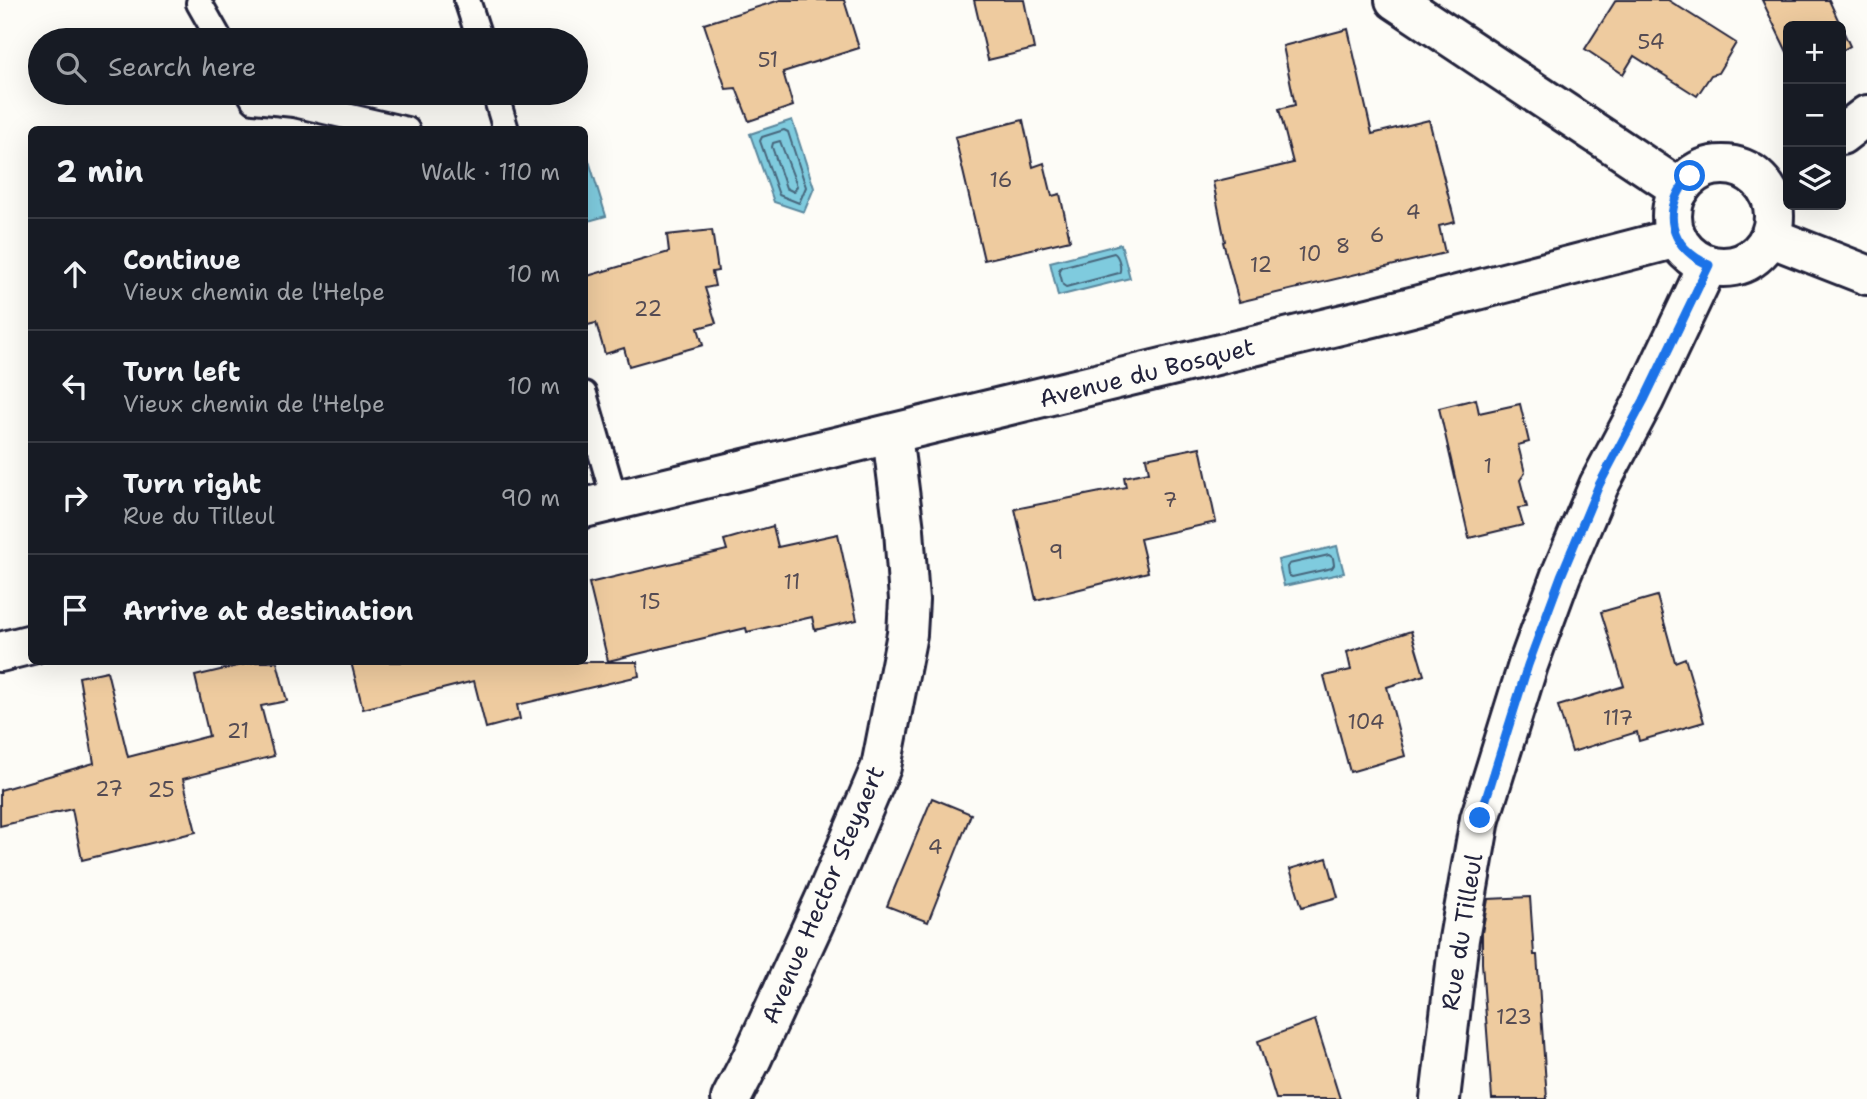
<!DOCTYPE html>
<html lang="en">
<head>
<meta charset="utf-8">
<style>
  :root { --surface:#171b24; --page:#242831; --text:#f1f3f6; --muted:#9ea1a6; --line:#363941 }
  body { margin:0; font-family:"Shantell Sans",sans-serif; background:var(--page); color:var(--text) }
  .controls { position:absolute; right:21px; top:21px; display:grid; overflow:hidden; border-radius:10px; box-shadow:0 7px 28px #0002 }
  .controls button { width:63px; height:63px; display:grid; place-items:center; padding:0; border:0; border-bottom:2px solid var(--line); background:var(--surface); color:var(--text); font:35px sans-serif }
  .stop { position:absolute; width:21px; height:21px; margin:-16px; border:5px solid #1a73e8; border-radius:50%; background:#fff }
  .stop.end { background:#1a73e8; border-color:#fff; box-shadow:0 2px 7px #0008 }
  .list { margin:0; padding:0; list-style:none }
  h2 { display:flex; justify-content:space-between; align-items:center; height:91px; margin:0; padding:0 28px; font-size:30px }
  h2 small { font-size:23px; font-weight:400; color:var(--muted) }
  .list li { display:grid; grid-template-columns:46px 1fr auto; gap:21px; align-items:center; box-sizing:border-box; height:112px; padding:0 28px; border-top:2px solid var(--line) }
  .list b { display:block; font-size:26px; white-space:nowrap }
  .list p { margin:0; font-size:23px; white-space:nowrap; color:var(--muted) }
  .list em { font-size:23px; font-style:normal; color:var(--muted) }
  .icon { flex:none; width:38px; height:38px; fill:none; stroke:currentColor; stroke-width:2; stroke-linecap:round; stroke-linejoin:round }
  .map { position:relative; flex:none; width:1867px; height:1099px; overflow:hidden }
  .search { position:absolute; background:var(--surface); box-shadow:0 7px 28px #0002; left:28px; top:28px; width:560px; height:77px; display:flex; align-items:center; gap:18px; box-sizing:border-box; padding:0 24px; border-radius:38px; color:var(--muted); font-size:26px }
  .panel { position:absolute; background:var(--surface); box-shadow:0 7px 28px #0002; left:28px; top:126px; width:560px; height:539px; border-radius:10px }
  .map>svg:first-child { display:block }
</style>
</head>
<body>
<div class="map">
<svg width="1867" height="1099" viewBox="0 0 1867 1099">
  <rect width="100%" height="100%" fill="#fdfcf7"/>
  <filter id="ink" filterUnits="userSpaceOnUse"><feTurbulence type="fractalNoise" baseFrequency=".0143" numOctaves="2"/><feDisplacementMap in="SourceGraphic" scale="14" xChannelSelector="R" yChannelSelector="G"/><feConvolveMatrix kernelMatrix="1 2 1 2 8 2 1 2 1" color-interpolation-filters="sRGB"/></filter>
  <g filter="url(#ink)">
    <g fill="#7fcbde" stroke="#5a879d" stroke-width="2">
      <path d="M 792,120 L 814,188 L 804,212 L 774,202 L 750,134 Z"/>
      <path d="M 586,151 L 606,216 L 585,222 L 584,152 Z"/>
      <path d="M 1121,244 L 1130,278 L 1058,296 L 1050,262 Z"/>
      <path d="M 1337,546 L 1344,573 L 1284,586 L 1278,560 Z"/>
    </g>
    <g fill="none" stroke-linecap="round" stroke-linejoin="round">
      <g stroke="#47667c" stroke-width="2">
        <path d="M 784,130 L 788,132 L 806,187 L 799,203 L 779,195 L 760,141 L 762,137 Z"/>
        <path d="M 780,141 L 797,186 L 794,192 L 786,188 L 772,147 L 773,143 Z"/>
        <path d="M 1114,253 C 1119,256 1122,269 1119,273 L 1066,287 L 1063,285 L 1059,270 L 1061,267 Z"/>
        <path d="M 1329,555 L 1333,558 L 1334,565 L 1332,568 L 1292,577 L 1288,575 L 1287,567 L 1289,564 Z"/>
      </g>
    </g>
    <g fill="#eecb9f" stroke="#22223b" stroke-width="2">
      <path d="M 780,0 L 844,0 L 859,48 L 783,72 L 793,106 L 749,121 L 736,88 L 726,89 L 704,24 Z"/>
      <path d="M 974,0 L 1024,0 L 1034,49 L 988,60 Z"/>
      <path d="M 1616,0 L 1668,0 L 1736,43 L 1718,73 L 1711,75 L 1697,96 L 1634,56 L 1623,74 L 1585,49 Z"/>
      <path d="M 1762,0 L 1829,0 L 1850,46 L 1841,51 L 1841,26 L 1788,26 L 1788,54 Z"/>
      <path d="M 1348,29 L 1372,134 L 1429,120 L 1455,222 L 1439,226 L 1445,253 L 1239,302 L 1223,242 L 1225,241 L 1213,182 L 1293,163 L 1279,109 L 1295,105 L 1283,46 Z"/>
      <path d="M 1023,120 L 1033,167 L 1044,163 L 1052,196 L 1060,194 L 1070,240 L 984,260 L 955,137 Z"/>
      <path d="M 712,230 L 718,271 L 712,272 L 715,286 L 705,288 L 716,323 L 698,328 L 703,345 L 629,366 L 624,348 L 605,354 L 596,323 L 584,326 L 584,277 L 669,252 L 667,235 Z"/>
      <path d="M 1476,399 L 1479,413 L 1520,404 L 1529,442 L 1518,445 L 1525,473 L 1520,480 L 1527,507 L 1518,508 L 1523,525 L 1469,538 L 1439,408 Z"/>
      <path d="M 1200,447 L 1216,522 L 1140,539 L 1148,572 L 1036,600 L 1015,509 L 1126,487 L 1124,477 L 1149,472 L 1146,458 Z"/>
      <path d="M 773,526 L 778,547 L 838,534 L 857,620 L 815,630 L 812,617 L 747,632 L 746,628 L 608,661 L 589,583 L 727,550 L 724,540 Z"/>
      <path d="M 1657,596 L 1675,662 L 1685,658 L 1704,722 L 1639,741 L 1637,732 L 1572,752 L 1558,706 L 1624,686 L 1601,612 Z"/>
      <path d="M 1411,631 L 1424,675 L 1387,687 L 1405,756 L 1350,772 L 1324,676 L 1351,670 L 1347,652 Z"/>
      <path d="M 254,662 L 277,662 L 287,701 L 261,706 L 274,756 L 183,779 L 196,832 L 82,860 L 72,809 L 0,826 L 0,790 L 94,763 L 79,677 L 107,671 L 128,757 L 209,736 L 195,676 Z"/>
      <path d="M 351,662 L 637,662 L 639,676 L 517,705 L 520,719 L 486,728 L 474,681 L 363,709 Z"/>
      <path d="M 932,798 L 971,814 L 928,922 L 887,906 Z"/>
      <path d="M 1327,858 L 1338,897 L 1302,907 L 1290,869 Z"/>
      <path d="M 1530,897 L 1534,955 L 1537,955 L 1547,1099 L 1492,1099 L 1482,963 L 1482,933 L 1488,899 Z"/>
      <path d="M 1315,1020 L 1340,1099 L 1276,1099 L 1258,1041 Z"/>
    </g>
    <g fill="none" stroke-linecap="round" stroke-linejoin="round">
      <g stroke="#22223b" stroke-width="30">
        <g id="lane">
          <path d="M 467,0 L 480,40"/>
          <path d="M 199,3 L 220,40"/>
          <path d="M 250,93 L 254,100 L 294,104 L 407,130"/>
          <path d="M 495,93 L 506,130"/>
          <path d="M 584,394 L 615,501"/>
        </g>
      </g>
      <g stroke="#22223b" stroke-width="44">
        <g id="street">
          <path d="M 1395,0 L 1680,189"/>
          <path d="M 1841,135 L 1867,115"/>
          <circle cx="1723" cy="216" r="51"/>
          <path d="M 1770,237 L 1867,275"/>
          <path d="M 584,508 L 1373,317 L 1677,238"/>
          <path d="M 0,652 L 32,644"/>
          <path d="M 731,1099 L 752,1058 L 824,901 L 881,767 L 907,634 L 909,600 L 904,530 L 892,435"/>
          <path d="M 1440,1099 L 1459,939 L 1480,819 L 1528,665 L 1561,575 L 1599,485 L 1644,400 L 1708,265"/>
        </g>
      </g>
      <use href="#lane" stroke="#fdfcf7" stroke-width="24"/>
      <use href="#street" stroke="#fdfcf7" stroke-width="38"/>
    </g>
  </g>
  <g fill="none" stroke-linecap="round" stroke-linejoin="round" filter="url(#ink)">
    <path stroke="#1a73e8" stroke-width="9" d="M 1480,818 L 1528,665 L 1561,576 L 1599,485 L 1644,400 L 1709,265 C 1668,246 1661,210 1690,176"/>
  </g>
  <g text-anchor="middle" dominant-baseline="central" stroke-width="7" stroke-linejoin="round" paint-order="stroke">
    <g font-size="21" fill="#554c54">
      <text x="1651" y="42">54</text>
      <text x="768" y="60">51</text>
      <text x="1001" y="180">16</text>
      <text x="1413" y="212">4</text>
      <text x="1377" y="235">6</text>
      <text x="1343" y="246">8</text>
      <text x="1310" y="254">10</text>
      <text x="1261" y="265">12</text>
      <text x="648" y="309">22</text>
      <text x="1488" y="466">1</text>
      <text x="1170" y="500">7</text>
      <text x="1056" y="552">9</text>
      <text x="792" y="582">11</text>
      <text x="650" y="602">15</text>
      <text x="1618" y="718">117</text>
      <text x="1366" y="722">104</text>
      <text x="238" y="731">21</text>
      <text x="109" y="789">27</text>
      <text x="161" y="790">25</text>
      <text x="935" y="847">4</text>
      <text x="1514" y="1017">123</text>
    </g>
    <g font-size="24" fill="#22223b" stroke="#fdfcf7">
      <text transform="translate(1147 373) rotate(-14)">Avenue du Bosquet</text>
      <text transform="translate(823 895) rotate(-67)">Avenue Hector Steyaert</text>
      <text transform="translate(1462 932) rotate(-81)">Rue du Tilleul</text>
    </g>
  </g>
</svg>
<div class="controls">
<button>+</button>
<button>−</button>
<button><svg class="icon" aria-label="layers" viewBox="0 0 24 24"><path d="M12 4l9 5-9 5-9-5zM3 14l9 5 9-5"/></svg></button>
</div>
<div class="stop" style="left:1690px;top:176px"></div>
<div class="stop end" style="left:1480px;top:818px"></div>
<div class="search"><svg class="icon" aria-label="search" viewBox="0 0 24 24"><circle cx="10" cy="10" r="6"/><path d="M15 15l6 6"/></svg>Search here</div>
<section class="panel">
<h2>2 min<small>Walk · 110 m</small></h2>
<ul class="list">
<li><svg class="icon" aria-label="ahead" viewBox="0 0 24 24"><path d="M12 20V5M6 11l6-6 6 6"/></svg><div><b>Continue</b><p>Vieux chemin de l'Helpe</p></div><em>10 m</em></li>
<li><svg class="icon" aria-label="left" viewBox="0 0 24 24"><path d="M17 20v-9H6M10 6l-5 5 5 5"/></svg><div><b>Turn left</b><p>Vieux chemin de l'Helpe</p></div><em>10 m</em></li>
<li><svg class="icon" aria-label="right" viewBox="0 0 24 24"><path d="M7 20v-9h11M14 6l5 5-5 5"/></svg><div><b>Turn right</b><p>Rue du Tilleul</p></div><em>90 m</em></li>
<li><svg class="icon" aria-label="arrive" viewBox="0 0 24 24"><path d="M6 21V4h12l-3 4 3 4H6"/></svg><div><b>Arrive at destination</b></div></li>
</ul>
</section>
</div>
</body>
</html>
